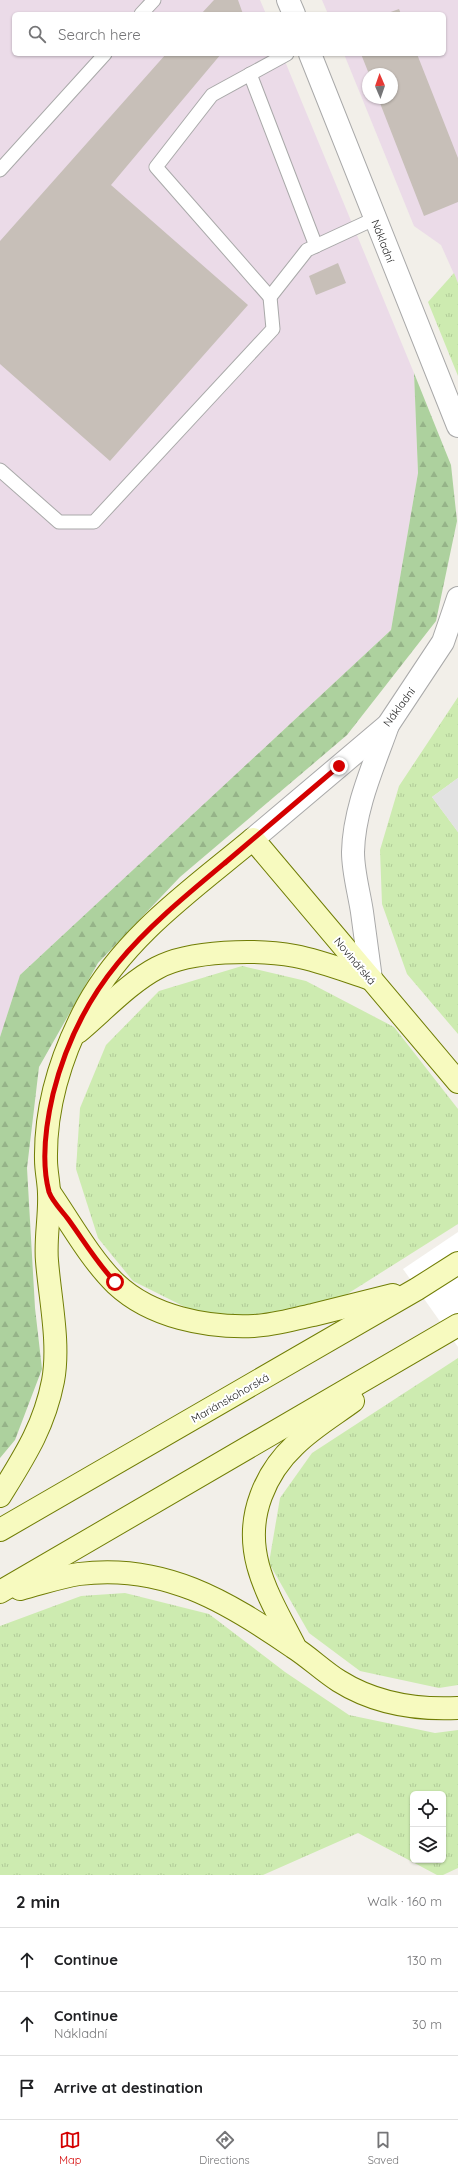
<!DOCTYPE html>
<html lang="en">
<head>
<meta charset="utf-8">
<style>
  :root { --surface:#fff; --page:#f2f2f2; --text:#202124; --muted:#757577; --line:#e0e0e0; --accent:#d40000 }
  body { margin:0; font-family:Quicksand,sans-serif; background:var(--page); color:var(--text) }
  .controls { position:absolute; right:12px; bottom:12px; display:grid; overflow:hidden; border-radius:6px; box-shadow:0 1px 3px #0004 }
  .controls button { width:36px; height:36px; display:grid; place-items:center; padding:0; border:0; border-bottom:1px solid var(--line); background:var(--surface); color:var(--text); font:20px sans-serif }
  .compass { position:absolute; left:362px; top:68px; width:36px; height:36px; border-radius:50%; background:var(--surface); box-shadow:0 1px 3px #0004; rotate:358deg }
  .stop { position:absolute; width:12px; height:12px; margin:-9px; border:3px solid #d40000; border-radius:50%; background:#fff }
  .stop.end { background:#d40000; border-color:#fff; box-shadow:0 1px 4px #0008 }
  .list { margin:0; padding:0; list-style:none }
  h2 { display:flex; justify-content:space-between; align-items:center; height:52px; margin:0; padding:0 16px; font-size:17px }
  h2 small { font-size:13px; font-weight:400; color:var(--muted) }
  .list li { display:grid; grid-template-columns:26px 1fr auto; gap:12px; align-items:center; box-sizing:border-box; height:64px; padding:0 16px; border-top:1px solid var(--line) }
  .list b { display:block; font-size:15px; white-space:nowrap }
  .list p { margin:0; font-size:13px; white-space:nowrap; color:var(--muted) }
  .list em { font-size:13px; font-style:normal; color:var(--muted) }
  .icon { flex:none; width:22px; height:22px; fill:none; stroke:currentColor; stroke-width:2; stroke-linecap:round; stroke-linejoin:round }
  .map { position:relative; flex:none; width:458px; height:1875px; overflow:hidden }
  .search { position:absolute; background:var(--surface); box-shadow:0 1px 3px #0004; left:12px; right:12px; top:12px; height:44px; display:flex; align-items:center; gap:10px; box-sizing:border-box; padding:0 14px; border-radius:6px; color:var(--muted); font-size:15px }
  .sheet { height:244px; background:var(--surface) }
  nav { display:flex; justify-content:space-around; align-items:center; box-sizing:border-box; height:56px; border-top:1px solid var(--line); background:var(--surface); font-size:11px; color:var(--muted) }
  nav a { display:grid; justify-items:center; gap:2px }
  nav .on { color:var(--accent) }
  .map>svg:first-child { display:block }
</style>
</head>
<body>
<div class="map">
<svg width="458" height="1875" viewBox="0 0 458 1875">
  <defs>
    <pattern id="grass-tufts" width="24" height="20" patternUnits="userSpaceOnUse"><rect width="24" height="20" fill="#cdebb0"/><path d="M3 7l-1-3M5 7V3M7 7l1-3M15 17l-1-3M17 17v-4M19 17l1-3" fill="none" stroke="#b0c997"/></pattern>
    <pattern id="forest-firs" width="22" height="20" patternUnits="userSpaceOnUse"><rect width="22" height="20" fill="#add19e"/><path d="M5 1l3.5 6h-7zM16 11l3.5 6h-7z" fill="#95b388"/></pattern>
  </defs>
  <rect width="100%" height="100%" fill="#f2efe9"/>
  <g fill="#ebdbe8" fill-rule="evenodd">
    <path d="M 0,0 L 260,0 L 266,14 L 14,14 L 14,54 L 282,54 L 414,373 L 418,473 L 391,630 L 20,975 L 0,1037 Z"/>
    <path d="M 322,0 L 458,0 L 458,283 L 441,245 L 414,226 L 344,54 L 444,54 L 444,14 L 328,14 ZM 368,74 L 392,74 L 392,98 L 368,98 Z"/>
  </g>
  <g fill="url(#grass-tufts)" fill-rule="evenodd">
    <path d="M 454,273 L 458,283 L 458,376 L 428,302 Z"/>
    <path d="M 458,697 L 458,778 L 432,797 L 458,832 L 458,1034 L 407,974 L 382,904 L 380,850 L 399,786 Z"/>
    <path d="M 242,966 L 306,981 L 394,1027 L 458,1109 L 458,1224 L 333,1303 L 244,1316 L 193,1311 L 133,1281 L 98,1238 L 76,1169 L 80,1108 L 106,1045 L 159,991 Z"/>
    <path d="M 458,1358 L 458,1685 L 439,1688 L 360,1671 L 309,1633 L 269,1563 L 280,1498 L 312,1453 Z"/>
    <path d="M 125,1593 L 209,1614 L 285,1672 L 349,1715 L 435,1733 L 458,1730 L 458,1868 L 443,1875 L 437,1875 L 358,1833 L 263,1875 L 0,1875 L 0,1626 L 81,1596 ZM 413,1794 L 443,1794 L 443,1860 L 413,1860 Z"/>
  </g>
  <path fill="url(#forest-firs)" d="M 414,373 L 451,465 L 457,521 L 436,621 L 347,735 L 180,877 L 98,963 L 39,1067 L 27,1168 L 35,1308 L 42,1369 L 15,1440 L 0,1458 L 0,1037 L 20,975 L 391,630 L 418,473 Z"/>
  <path fill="#e2e2e2" d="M 458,778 L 458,832 L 432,797 Z"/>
  <path fill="#fff" d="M 458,1232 L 458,1347 L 403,1269 Z"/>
  <g fill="#c7bfb8">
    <path d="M 214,0 L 238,0 L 243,14 L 201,14 Z"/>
    <path d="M 399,9 L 401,14 L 385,14 Z"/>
    <path d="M 166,54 L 221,54 L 111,185 L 248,305 L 110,461 L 0,364 L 0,241 Z"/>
    <path d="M 361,54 L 417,54 L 458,158 L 458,202 L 424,216 L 378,98 L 392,98 L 392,74 L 369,74 Z"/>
    <path d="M 338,263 L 346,283 L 316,295 L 309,276 Z"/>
  </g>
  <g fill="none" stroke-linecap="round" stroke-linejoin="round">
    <g stroke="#a9a9a9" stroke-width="15">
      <g id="lane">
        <path d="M 141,14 L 154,0"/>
        <path d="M 287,54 L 212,95 L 156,167 L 270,297 L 307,250 L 374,219"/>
        <path d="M 250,74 L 316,246"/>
        <path d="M 0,170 L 105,54"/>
        <path d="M 0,470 L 59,522 L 94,522 L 273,329 L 270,297"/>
      </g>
    </g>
    <g stroke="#a9a9a9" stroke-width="24">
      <g id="street">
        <path d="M 288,0 L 294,14"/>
        <path d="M 310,54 L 458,426"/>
        <path d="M 253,839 L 388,725 L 443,642 L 458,598"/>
        <path d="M 371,979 C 368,957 365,934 362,912 C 359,892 353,872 353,852 C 354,808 374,765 388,725"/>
      </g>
    </g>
    <g stroke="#707d05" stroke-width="24">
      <g id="secondary">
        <path d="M 78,1032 C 102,1012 130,982 157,968 C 190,950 258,949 295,956 C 321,961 346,971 371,979"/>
        <path d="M 50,1193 C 70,1222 91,1260 116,1284 C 151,1317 207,1328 254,1326 C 274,1325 294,1319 313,1315 C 340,1308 366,1302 393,1295"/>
        <path d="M 0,1496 C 24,1457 44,1427 53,1381 C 60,1344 50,1299 47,1261 C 45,1239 50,1216 49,1194 C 49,1183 46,1171 46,1160 C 45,1107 62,1053 87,1006 C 125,936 193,889 253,839 L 458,1082"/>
        <path d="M 0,1530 L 417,1289 L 458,1263"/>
        <path d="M 20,1589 C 40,1584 59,1577 79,1574 C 163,1563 227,1601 293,1647 C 309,1657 323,1671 339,1681 C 374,1703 417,1710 458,1708"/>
        <path d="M 0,1592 L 458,1325"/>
        <path d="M 294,1645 C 269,1596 240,1552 261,1496 C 268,1477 280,1459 295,1445 C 312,1428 334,1415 353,1401"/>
      </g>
    </g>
    <use href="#lane" stroke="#fff" stroke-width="13"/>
    <use href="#street" stroke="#fff" stroke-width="22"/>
    <use href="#secondary" stroke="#f7fabf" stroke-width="22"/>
  </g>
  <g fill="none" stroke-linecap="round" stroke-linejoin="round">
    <path stroke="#d40000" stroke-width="5" d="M 115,1282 C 97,1263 84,1241 68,1219 C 62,1211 52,1201 49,1192 C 41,1162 46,1124 53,1094 C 81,982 142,932 226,862 C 264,830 301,798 339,766"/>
  </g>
  <g text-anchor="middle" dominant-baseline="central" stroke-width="4" stroke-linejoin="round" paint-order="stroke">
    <g font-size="11" fill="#222" stroke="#fff">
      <text transform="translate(383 241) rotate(69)">Nákladní</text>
      <text transform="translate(399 707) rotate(-53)">Nákladní</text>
      <text transform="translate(355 961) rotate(50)">Novinářská</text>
      <text transform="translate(230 1398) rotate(-30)">Mariánskohorská</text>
    </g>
  </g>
</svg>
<div class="controls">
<button><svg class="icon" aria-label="locate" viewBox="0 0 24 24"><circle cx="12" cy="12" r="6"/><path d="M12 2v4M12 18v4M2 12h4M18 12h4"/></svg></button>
<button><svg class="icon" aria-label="layers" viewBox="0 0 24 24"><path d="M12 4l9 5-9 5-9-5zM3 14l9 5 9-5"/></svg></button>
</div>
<svg class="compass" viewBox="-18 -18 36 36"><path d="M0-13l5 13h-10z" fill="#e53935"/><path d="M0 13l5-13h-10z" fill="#757577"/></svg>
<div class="stop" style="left:115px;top:1282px"></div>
<div class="stop end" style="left:339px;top:766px"></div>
<div class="search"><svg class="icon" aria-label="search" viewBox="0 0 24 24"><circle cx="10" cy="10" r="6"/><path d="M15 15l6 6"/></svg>Search here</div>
</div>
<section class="sheet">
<h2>2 min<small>Walk · 160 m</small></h2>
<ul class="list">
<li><svg class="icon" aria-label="ahead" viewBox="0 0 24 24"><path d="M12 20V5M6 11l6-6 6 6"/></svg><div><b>Continue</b></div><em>130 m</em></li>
<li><svg class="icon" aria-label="ahead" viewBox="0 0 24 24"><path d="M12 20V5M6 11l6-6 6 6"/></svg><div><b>Continue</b><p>Nákladní</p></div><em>30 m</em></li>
<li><svg class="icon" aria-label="arrive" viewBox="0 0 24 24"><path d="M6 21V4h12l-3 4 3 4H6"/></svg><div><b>Arrive at destination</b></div></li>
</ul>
</section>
<nav>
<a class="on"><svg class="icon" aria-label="map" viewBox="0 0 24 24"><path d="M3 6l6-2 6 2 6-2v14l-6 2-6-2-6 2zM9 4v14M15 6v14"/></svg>Map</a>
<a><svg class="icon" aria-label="directions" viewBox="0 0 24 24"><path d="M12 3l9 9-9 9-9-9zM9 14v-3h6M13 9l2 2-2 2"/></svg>Directions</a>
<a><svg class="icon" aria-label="saved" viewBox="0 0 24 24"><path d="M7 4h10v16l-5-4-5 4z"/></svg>Saved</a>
</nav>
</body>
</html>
